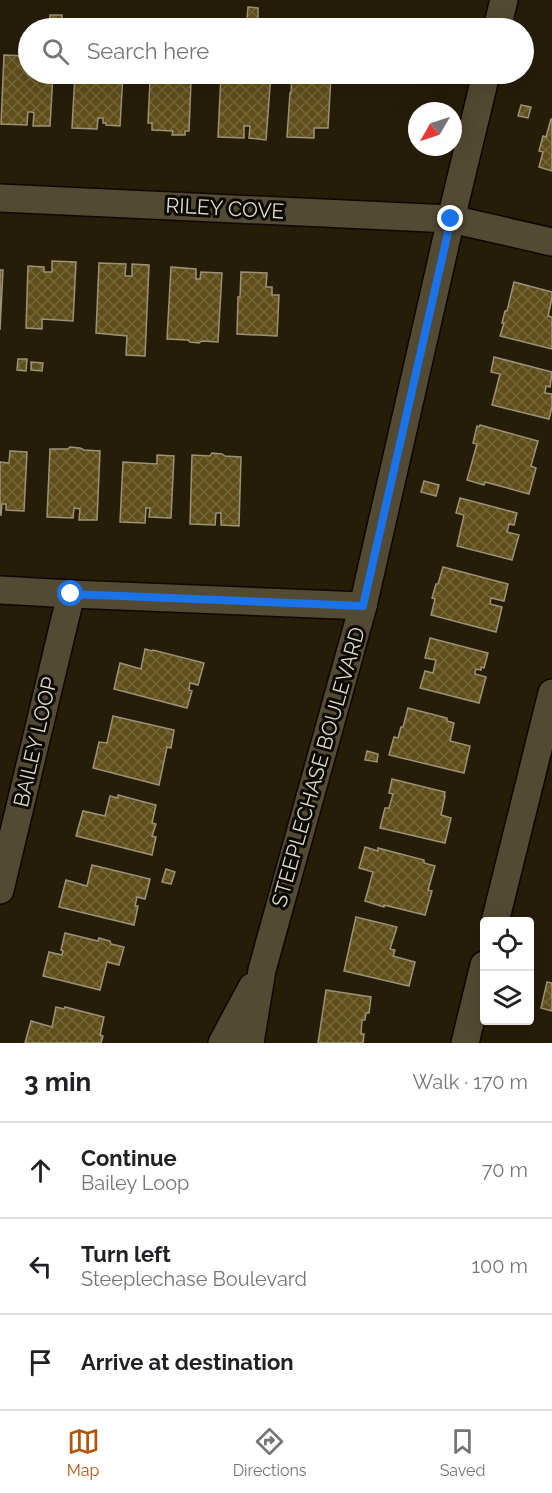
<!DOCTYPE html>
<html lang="en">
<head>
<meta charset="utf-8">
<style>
  :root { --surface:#fff; --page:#f2f2f2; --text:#202124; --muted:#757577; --line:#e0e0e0; --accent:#b45309 }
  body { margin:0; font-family:Raleway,sans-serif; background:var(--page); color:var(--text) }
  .controls { position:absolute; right:18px; bottom:18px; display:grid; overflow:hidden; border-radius:6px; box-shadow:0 6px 24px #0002 }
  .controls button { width:54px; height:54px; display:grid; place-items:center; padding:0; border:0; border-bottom:2px solid var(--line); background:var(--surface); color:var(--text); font:30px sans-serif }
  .compass { position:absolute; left:408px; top:102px; width:54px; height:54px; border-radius:50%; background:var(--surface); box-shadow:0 6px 24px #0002; rotate:231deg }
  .stop { position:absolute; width:18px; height:18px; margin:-14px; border:4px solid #1a73e8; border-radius:50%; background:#fff }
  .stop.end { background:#1a73e8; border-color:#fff; box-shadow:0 2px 6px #0008 }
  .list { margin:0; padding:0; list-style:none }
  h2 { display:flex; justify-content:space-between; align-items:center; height:78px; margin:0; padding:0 24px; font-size:26px }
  h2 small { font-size:20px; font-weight:400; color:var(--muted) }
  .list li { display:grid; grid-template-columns:39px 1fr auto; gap:18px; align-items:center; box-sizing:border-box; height:96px; padding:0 24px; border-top:2px solid var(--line) }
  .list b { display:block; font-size:22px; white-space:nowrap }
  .list p { margin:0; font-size:20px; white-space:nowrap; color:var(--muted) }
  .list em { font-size:20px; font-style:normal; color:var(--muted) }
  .icon { flex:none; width:33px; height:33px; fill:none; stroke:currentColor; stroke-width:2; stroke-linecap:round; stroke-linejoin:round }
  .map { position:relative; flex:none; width:552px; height:1043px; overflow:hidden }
  .search { position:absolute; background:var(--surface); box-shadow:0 6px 24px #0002; left:18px; right:18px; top:18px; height:66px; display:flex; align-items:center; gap:15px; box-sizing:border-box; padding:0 21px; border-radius:33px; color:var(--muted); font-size:22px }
  .sheet { height:366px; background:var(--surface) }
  nav { display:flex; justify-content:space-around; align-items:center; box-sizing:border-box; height:84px; border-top:2px solid var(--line); background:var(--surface); font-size:16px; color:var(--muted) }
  nav a { display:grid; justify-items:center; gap:3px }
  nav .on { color:var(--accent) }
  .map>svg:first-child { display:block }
</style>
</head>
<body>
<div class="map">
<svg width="552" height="1043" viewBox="0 0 552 1043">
  <defs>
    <pattern id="building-cross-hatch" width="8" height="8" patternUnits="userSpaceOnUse" patternTransform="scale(1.5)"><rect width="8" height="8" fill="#604e1a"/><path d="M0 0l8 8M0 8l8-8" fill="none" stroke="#76673a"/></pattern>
  </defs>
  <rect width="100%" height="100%" fill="#251d07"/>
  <g fill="url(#building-cross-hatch)" stroke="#9b9279" stroke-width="1.5">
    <path d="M 248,7 L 258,8 L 258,21 L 247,20 Z"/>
    <path d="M 50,15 L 62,15 L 62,28 L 49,28 Z"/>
    <path d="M 4,55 L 28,56 L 28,74 L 53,74 L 50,126 L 33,126 L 34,113 L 32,112 L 28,112 L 27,125 L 1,124 Z"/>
    <path d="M 75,74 L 89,74 L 89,76 L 106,76 L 106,74 L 123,74 L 120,126 L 106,125 L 106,123 L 103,123 L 103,118 L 98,118 L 97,129 L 72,128 Z"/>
    <path d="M 221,74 L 271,74 L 266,140 L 249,138 L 250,126 L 244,126 L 244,138 L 218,137 Z"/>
    <path d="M 292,74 L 331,76 L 328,128 L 314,128 L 314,138 L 287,137 L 290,93 L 291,93 Z"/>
    <path d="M 150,81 L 191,82 L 189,131 L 185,131 L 185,135 L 172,135 L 173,131 L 152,130 L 152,123 L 148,123 Z"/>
    <path d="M 521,105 L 531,107 L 528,118 L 518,116 Z"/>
    <path d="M 551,119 L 552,119 L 552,171 L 539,167 L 543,152 L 539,151 L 543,136 L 546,137 Z"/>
    <path d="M 52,261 L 76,262 L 73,321 L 42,319 L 42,329 L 26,328 L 28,266 L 44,267 L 44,272 L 52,272 Z"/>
    <path d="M 99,263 L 126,264 L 125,276 L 132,276 L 132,264 L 149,265 L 145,356 L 126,355 L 127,336 L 96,333 Z"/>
    <path d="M 171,267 L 196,269 L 196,279 L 200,279 L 201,272 L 222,273 L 218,342 L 202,341 L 199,343 L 190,342 L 188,340 L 167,339 Z"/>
    <path d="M 0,270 L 3,270 L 0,330 Z"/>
    <path d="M 241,272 L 267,273 L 266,287 L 272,287 L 272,295 L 279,295 L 277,336 L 237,334 L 238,297 L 240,297 Z"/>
    <path d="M 514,282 L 552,292 L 552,298 L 548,316 L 552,317 L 552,349 L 500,336 L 504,323 L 502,323 L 505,311 L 507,311 Z"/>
    <path d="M 494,357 L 552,372 L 550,387 L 546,386 L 545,393 L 552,394 L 552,407 L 549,419 L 492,405 L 500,374 L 491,372 Z"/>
    <path d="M 18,359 L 27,359 L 26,371 L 17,370 Z"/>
    <path d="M 31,362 L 43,363 L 42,371 L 31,370 Z"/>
    <path d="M 480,425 L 538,441 L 531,466 L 536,468 L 529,494 L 485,482 L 484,485 L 467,480 L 477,444 L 473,443 L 477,426 L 479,427 Z"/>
    <path d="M 70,447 L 80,448 L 84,450 L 100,451 L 97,520 L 79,520 L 80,509 L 74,508 L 73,518 L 47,517 L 50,449 L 68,449 Z"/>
    <path d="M 10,451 L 27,452 L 24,511 L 6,510 L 6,504 L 2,504 L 1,515 L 0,515 L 0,462 L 9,463 Z"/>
    <path d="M 212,453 L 222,454 L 225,456 L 241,457 L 239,526 L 221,525 L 221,513 L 216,513 L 215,525 L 190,524 L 192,455 L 210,456 Z"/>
    <path d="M 157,455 L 174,456 L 171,518 L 149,517 L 150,508 L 146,508 L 145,523 L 120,522 L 123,462 L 157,464 Z"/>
    <path d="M 424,481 L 439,485 L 436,496 L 421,492 Z"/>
    <path d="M 460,498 L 517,513 L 514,525 L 509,524 L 507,532 L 519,535 L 512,560 L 457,546 L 464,515 L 456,513 Z"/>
    <path d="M 443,567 L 508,584 L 504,601 L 491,598 L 490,604 L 502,607 L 496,632 L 431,615 L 435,599 L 432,598 L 436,584 L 438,584 Z"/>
    <path d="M 430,638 L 488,653 L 484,668 L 481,667 L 481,670 L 476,669 L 475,672 L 475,674 L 486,677 L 479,703 L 420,688 L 425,671 L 433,673 L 436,660 L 425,658 Z"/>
    <path d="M 145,649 L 152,651 L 153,650 L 204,663 L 198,685 L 190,683 L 189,690 L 192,691 L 187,708 L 114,689 L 120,663 L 141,669 Z"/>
    <path d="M 408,708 L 447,718 L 447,721 L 454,723 L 450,741 L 470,746 L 464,773 L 389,755 L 394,737 L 398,738 L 401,727 L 403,727 Z"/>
    <path d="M 113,716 L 174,730 L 171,748 L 167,747 L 159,785 L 93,768 L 99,742 L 107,743 Z"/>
    <path d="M 367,751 L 378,754 L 377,762 L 365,760 Z"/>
    <path d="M 392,779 L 445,792 L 444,796 L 445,796 L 441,815 L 451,818 L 445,843 L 380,828 L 385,808 L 389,808 L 393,794 L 389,793 Z"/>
    <path d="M 118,795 L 156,805 L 152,823 L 156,824 L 152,836 L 156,837 L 152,855 L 76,836 L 83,811 L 105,816 L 110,796 L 118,798 Z"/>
    <path d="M 365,847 L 378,851 L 378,848 L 424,860 L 424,863 L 435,866 L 428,890 L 432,891 L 425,915 L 384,905 L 384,907 L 365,901 L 373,872 L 359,868 Z"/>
    <path d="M 92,865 L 150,879 L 145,899 L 137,897 L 135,906 L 138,906 L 134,925 L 59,907 L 66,880 L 87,886 Z"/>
    <path d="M 166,869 L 175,872 L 171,884 L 162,882 Z"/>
    <path d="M 356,917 L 397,927 L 390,949 L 395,950 L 393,956 L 415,962 L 409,986 L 344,971 Z"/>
    <path d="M 65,933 L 98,941 L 99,938 L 110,941 L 111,944 L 124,947 L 119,965 L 107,962 L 100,990 L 43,976 L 49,952 L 62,955 L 63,951 L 61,950 Z"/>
    <path d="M 547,982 L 552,983 L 552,1011 L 541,1008 Z"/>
    <path d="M 326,990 L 371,997 L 369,1013 L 366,1013 L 365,1020 L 362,1020 L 361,1034 L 364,1034 L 363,1043 L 318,1043 Z"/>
    <path d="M 56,1007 L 64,1009 L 65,1007 L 104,1017 L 100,1035 L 103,1036 L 101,1043 L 25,1043 L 31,1021 L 52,1027 Z"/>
  </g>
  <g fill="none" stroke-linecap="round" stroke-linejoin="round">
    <g stroke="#0e0700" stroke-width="30">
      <g id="street">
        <path d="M 497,28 L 504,0"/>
        <path d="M 0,198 L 451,219 L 552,242"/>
        <path d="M 0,590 L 71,594 L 0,890"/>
        <path d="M 71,594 L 363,606"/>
        <path d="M 495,922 L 552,693"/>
        <path d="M 222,1043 L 252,987"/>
        <path d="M 250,1043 L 262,970 L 363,606 L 451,219 L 486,74"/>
        <path d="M 465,1043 L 484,965"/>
      </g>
    </g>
    <use href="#street" stroke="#524a32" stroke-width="27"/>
  </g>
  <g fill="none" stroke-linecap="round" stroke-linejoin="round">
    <path stroke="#1a73e8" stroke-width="8" d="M 71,594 L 363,606 L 451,219"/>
  </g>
  <g text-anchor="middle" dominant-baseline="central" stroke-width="6" stroke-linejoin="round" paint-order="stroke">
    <g font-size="21" fill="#ddd9cb" stroke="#0b0802">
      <text transform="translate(225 208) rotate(3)">RILEY COVE</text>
      <text transform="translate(35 742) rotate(-77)">BAILEY LOOP</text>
      <text transform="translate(318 767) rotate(-74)">STEEPLECHASE BOULEVARD</text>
    </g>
  </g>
</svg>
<div class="controls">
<button><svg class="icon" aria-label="locate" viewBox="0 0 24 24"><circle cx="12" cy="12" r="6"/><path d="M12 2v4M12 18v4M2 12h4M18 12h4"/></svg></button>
<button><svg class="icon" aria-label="layers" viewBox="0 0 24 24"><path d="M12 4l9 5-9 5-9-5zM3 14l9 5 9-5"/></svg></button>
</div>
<svg class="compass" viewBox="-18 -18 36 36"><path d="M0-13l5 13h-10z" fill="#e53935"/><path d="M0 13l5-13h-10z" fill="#757577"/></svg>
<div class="stop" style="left:71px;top:594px"></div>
<div class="stop end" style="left:451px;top:219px"></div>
<div class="search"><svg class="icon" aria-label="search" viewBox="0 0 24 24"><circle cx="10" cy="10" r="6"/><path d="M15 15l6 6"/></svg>Search here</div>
</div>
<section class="sheet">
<h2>3 min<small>Walk · 170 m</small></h2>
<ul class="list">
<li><svg class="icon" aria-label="ahead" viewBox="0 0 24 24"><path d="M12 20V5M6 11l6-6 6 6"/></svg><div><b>Continue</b><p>Bailey Loop</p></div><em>70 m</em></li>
<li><svg class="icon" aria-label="left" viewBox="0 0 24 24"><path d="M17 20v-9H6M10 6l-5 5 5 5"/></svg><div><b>Turn left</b><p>Steeplechase Boulevard</p></div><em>100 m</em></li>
<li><svg class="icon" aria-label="arrive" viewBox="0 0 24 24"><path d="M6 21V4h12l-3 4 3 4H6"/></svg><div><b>Arrive at destination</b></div></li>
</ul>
</section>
<nav>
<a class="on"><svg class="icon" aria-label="map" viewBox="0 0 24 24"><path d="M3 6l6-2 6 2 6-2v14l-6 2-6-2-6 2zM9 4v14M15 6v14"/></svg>Map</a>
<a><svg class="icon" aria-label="directions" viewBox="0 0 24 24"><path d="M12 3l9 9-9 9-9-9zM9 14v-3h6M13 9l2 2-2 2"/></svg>Directions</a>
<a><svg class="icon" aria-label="saved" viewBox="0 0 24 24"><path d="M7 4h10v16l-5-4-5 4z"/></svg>Saved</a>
</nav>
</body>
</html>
